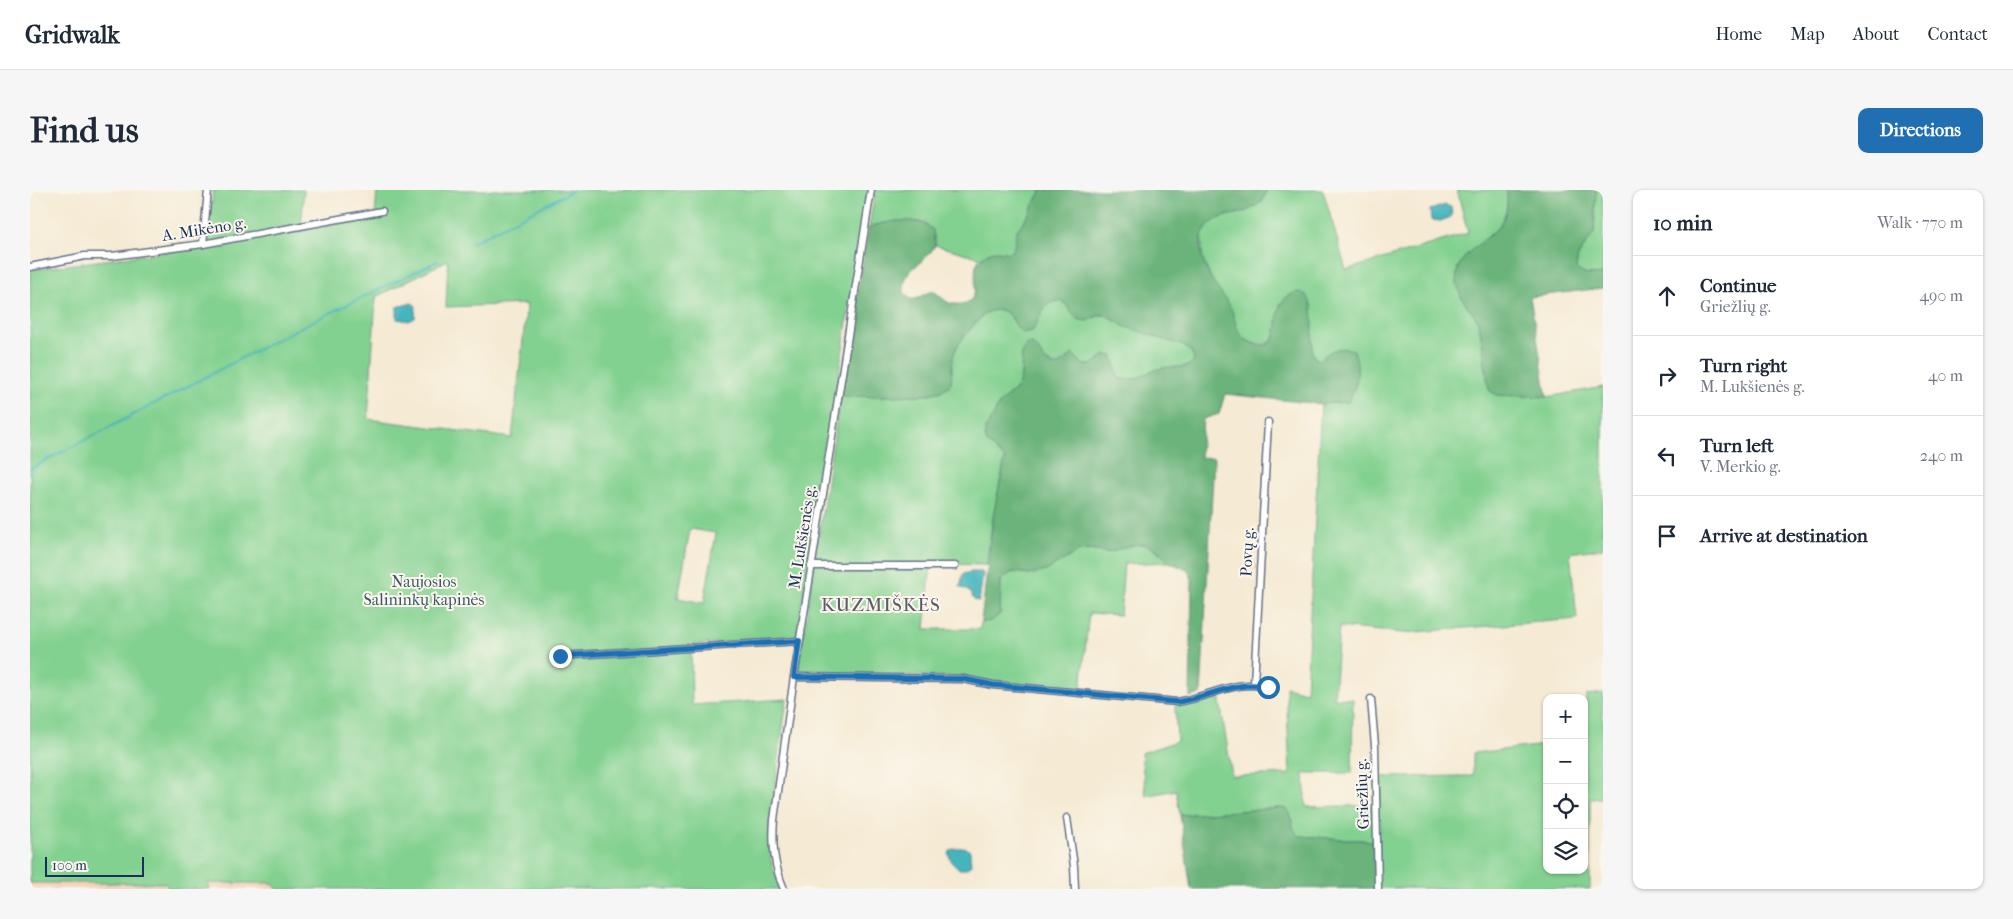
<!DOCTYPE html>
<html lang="en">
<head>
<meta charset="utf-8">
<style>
  :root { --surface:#fff; --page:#f6f6f7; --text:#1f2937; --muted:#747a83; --line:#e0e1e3; --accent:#1f6fb2 }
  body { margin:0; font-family:"IM FELL French Canon",serif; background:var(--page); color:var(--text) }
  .controls { position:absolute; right:15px; bottom:15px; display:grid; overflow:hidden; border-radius:10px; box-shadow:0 1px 4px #0004 }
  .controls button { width:45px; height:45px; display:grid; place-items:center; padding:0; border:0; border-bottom:1px solid var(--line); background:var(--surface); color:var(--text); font:25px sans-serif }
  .scale { position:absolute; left:15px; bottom:12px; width:99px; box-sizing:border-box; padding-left:5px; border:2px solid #1b2f5e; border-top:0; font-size:14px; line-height:18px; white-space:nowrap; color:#1b2f5e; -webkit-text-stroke:4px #fbf7ec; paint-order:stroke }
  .stop { position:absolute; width:15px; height:15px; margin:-11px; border:4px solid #1f6fb2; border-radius:50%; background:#fff }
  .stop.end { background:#1f6fb2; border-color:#fff; box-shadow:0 1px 5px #0008 }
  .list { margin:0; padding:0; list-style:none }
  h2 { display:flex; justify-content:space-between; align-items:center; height:65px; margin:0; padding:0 20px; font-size:21px }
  h2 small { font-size:16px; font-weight:400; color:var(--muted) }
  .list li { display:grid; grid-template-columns:32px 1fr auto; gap:15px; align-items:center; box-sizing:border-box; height:80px; padding:0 20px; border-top:1px solid var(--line) }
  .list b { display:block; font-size:19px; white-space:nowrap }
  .list p { margin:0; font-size:16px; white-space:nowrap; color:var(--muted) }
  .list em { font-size:16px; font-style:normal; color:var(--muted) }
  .icon { flex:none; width:28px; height:28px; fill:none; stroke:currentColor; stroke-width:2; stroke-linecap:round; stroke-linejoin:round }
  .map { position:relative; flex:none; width:1573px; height:699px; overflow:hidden; border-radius:10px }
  header { display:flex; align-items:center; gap:30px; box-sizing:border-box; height:70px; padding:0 25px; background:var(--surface); border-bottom:1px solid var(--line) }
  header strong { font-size:24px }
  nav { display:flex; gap:28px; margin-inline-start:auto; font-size:18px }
  .intro { display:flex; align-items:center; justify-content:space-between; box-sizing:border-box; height:120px; padding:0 30px }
  h1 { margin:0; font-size:35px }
  .button { padding:12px 22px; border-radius:10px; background:var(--accent); color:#fff; font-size:18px; font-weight:700 }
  main { display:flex; gap:30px; padding:0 30px }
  aside { flex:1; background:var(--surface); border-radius:10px; box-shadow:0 1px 4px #0004 }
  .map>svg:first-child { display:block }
</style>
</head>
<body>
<header>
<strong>Gridwalk</strong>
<nav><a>Home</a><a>Map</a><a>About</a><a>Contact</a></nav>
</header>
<div class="intro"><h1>Find us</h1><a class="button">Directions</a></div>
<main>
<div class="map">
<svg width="1573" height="699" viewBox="0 0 1573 699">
  <rect width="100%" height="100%" fill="#fbf7ec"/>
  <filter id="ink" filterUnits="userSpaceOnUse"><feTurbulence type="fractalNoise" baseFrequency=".02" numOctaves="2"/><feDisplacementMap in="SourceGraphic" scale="10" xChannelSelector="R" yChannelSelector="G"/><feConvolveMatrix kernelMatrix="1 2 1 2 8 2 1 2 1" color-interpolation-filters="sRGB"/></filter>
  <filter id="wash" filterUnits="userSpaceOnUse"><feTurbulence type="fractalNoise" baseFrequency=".0096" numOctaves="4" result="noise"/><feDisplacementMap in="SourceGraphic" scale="20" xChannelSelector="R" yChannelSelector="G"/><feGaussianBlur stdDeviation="1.12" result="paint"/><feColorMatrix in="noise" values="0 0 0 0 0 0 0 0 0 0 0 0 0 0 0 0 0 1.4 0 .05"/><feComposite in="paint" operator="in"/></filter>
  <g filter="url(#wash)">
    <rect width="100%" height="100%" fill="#f5ead3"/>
    <g fill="#f3d4bf">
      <path d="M 0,693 L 135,693 L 139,699 L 0,699 Z"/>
      <path d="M 176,693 L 243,693 L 247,699 L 180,699 Z"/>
    </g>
    <g fill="#83d190" stroke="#4f8077" fill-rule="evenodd">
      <path d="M 183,0 L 274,0 L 271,41 L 345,27 L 347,0 L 838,0 L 767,447 L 661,455 L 662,515 L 757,509 L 740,634 L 741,671 L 750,699 L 247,699 L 243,693 L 177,693 L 180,699 L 139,699 L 135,693 L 0,693 L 0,80 L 178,56 ZM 418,70 L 416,117 L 497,114 L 482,248 L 338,229 L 346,107 ZM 660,339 L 686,343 L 674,413 L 648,408 Z"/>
      <path d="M 845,0 L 1012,0 L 998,25 L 986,42 L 985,59 L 978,63 C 966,60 961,61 951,68 L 905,55 L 905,49 L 895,33 C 876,29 857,32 839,37 Z"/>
      <path d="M 1237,0 L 1293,0 L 1316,80 L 1438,43 L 1427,0 L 1477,0 C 1482,42 1448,48 1427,78 L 1440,120 L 1444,123 L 1449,133 L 1459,200 L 1466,205 L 1517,207 L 1573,197 L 1573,358 L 1540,363 L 1547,429 L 1373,443 L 1309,437 L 1304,508 L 1323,509 L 1322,583 L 1274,583 L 1276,617 L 1350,615 L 1349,587 L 1443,586 L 1443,563 L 1517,555 L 1517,680 L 1554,680 L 1554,551 L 1557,550 L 1556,505 L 1573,503 L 1573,608 L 1560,608 L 1560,699 L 1345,698 L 1344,651 L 1269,646 L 1264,642 L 1257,619 L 1250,618 L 1150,625 L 1146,600 L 1116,606 L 1111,563 L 1147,551 L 1145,515 L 1189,505 L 1202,586 L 1260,584 L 1256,497 L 1276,502 L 1291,214 L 1318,212 L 1295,165 L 1290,170 L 1286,169 L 1282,164 L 1282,115 L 1266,103 L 1257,107 L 1250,114 L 1247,142 L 1243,150 L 1237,154 L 1224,154 L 1215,149 L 1207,141 L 1199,114 L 1185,97 L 1172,68 L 1172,46 L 1179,34 L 1187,28 L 1214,22 L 1232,12 Z"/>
      <path d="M 1566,0 L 1573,0 L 1573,84 C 1562,85 1554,87 1546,78 L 1548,66 L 1564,43 Z"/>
      <path d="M 1022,111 L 1033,111 L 1043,125 L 1056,131 C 1070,126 1072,121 1085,131 L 1154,156 L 1161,161 L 1165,169 C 1162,172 1162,173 1159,175 C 1151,178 1142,177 1134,178 C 1118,180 1104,195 1088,188 L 1085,173 L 1075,165 L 1062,175 L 1054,175 L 1043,164 L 1028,175 C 1010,174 1014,162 1002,154 L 992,161 L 991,186 L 987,198 L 969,214 L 963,227 L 955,238 L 966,262 L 975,268 L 964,321 L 956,375 L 901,374 L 895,439 L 950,439 L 951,432 L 961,431 L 970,424 L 971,390 C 985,375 992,388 1006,383 C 1022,378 1035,364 1051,361 C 1061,358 1071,364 1082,362 C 1086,361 1091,358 1096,356 C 1118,351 1124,357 1139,372 L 1094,374 L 1090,425 L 1059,423 L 1051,499 L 964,493 L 937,487 L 770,484 L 768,481 L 810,207 L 897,205 L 911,201 L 921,194 C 922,184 921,169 926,159 C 929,152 950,127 956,123 C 961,120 970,119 975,122 C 983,126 985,137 992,143 L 1002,141 C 1010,130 1010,119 1022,111 Z"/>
    </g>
    <g fill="#6ab37a" stroke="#42716c">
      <path d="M 1012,0 L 1237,0 C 1223,36 1188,13 1173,44 C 1167,58 1174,75 1181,88 C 1185,97 1192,104 1198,113 C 1207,127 1203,145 1222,153 C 1254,166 1243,127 1251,114 C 1253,109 1258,106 1262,104 C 1265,103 1270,101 1273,103 C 1287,107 1282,151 1282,163 L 1286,169 L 1290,170 C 1301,159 1309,156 1324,160 C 1330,179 1328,195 1318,212 L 1291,214 L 1195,204 L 1189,224 L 1173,229 L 1170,267 L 1184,268 L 1171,504 L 1160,507 L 1162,388 L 1157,380 L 1139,372 L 1126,359 L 1118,354 L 1110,354 L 1095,357 L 1081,362 L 1059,360 L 1049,361 L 1016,381 L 1005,384 L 982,382 L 971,390 L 970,424 L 961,431 L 951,432 L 964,321 L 975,269 L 957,253 L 955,247 L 955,238 L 963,227 L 969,214 L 987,198 L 991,186 L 992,161 L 996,155 L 1002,154 C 1011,160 1015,180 1030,175 C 1035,173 1038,167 1043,164 L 1054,175 L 1062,175 L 1075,165 L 1083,166 L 1088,188 C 1103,194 1117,181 1132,178 C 1141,176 1151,179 1159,175 C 1162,174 1163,172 1164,169 L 1161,161 L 1154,156 L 1093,136 L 1078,125 L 1072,124 L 1056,131 L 1047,129 L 1033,111 C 1008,112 1014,125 1002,141 L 992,143 C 985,137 983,126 975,122 C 970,119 961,120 956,123 C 949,127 929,152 926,159 C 921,169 922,184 921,194 L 911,201 L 897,205 L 810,207 L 839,37 C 860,31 885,25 903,40 L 905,55 C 894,77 873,75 874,102 L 880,109 L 886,109 L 901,101 C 911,103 913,113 924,114 C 955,117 941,85 947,73 C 949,69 952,67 955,65 C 963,59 969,61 978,63 L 984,59 L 986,42 L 998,25 Z"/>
      <path d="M 1477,0 L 1566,0 L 1564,43 L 1548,66 L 1546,78 C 1554,87 1562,85 1573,84 L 1573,98 L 1500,107 L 1517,207 L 1466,205 L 1459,200 L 1449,133 C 1441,117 1430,113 1427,93 C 1421,60 1468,51 1476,23 C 1478,16 1477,7 1477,0 Z"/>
      <path d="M 1250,618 L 1257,619 C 1264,627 1260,639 1269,646 L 1344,651 L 1345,698 L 1161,699 L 1150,625 Z"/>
    </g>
    <g fill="#45b5bc" stroke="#30728d">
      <path d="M 1415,15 L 1421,17 L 1422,26 L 1411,31 L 1401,30 L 1400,20 Z"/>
      <path d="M 382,113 L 386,116 L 385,128 L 379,131 L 367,129 L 367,117 Z"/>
      <path d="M 941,382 L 952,382 L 953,384 L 949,412 L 944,410 L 940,402 L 930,397 L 933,384 Z"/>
      <path d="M 935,657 L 940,661 L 941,675 L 936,679 L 929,679 L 922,673 L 918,663 L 923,659 Z"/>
    </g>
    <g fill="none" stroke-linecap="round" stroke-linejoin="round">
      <g stroke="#45b5bc" stroke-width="2">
        <path d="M 441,53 L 544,0"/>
        <path d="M 0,279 L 271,137 L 408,71"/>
      </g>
    </g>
  </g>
  <g filter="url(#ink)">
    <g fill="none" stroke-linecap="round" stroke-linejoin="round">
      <g stroke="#677087" stroke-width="9">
        <g id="street">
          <path d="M 173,54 L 178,0"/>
          <path d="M 0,77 L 55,66 L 82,66 L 173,54 L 352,21"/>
          <path d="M 781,376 L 925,376"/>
          <path d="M 530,466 L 769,451"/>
          <path d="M 764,487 L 933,489 L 963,495 L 1147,512 C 1181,507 1204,489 1238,497"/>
          <path d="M 1224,494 L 1238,232"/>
          <path d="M 1341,509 L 1345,556 L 1348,699"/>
          <path d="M 1037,628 L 1044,676 L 1045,699"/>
          <path d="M 754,699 C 744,676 742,655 744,630 L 764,487 L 841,0"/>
        </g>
      </g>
      <use href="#street" stroke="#fff" stroke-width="6"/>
    </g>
  </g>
  <g fill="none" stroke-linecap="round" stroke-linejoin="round" filter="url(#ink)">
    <path stroke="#1f6fb2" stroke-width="6" d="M 530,466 L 769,451 L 764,487 L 933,489 L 963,495 L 1147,512 C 1180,507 1205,490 1238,497"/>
  </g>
  <g text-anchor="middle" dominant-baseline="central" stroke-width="4" stroke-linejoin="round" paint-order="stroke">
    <g font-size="16" fill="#1b2f5e" stroke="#fbf7ec">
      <text transform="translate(174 39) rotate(-9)">A. Mikėno g.</text>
      <text transform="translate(772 347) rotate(-81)">M. Lukšienės g.</text>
      <text transform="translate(1217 362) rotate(-87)">Povų g.</text>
      <text transform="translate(1332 604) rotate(-92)">Griežlių g.</text>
    </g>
    <g font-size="16" fill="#35586a" stroke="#fbf7ec">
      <text x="394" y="391">Naujosios<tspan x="394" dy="18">Salininkų kapinės</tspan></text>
    </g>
    <g font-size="19" letter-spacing="1" fill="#5f5a6c" stroke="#fbf7ec">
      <text x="851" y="415">KUZMIŠKĖS</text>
    </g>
  </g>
</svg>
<div class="controls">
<button>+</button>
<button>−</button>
<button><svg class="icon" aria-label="locate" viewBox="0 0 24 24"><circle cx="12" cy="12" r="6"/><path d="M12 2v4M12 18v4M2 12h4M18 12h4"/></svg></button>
<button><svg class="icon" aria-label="layers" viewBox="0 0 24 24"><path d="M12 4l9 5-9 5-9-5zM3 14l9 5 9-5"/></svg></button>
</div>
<div class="scale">100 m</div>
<div class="stop" style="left:1238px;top:497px"></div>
<div class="stop end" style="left:530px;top:466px"></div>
</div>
<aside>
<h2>10 min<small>Walk · 770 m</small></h2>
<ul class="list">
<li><svg class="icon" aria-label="ahead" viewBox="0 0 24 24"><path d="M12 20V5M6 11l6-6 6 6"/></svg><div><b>Continue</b><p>Griežlių g.</p></div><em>490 m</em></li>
<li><svg class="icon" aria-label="right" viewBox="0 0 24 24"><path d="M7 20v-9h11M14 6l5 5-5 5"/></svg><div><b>Turn right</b><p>M. Lukšienės g.</p></div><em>40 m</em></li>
<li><svg class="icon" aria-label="left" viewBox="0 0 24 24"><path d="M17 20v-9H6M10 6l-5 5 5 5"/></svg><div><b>Turn left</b><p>V. Merkio g.</p></div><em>240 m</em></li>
<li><svg class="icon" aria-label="arrive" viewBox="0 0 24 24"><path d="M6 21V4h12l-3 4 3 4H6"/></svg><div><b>Arrive at destination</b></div></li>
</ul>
</aside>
</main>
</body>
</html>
